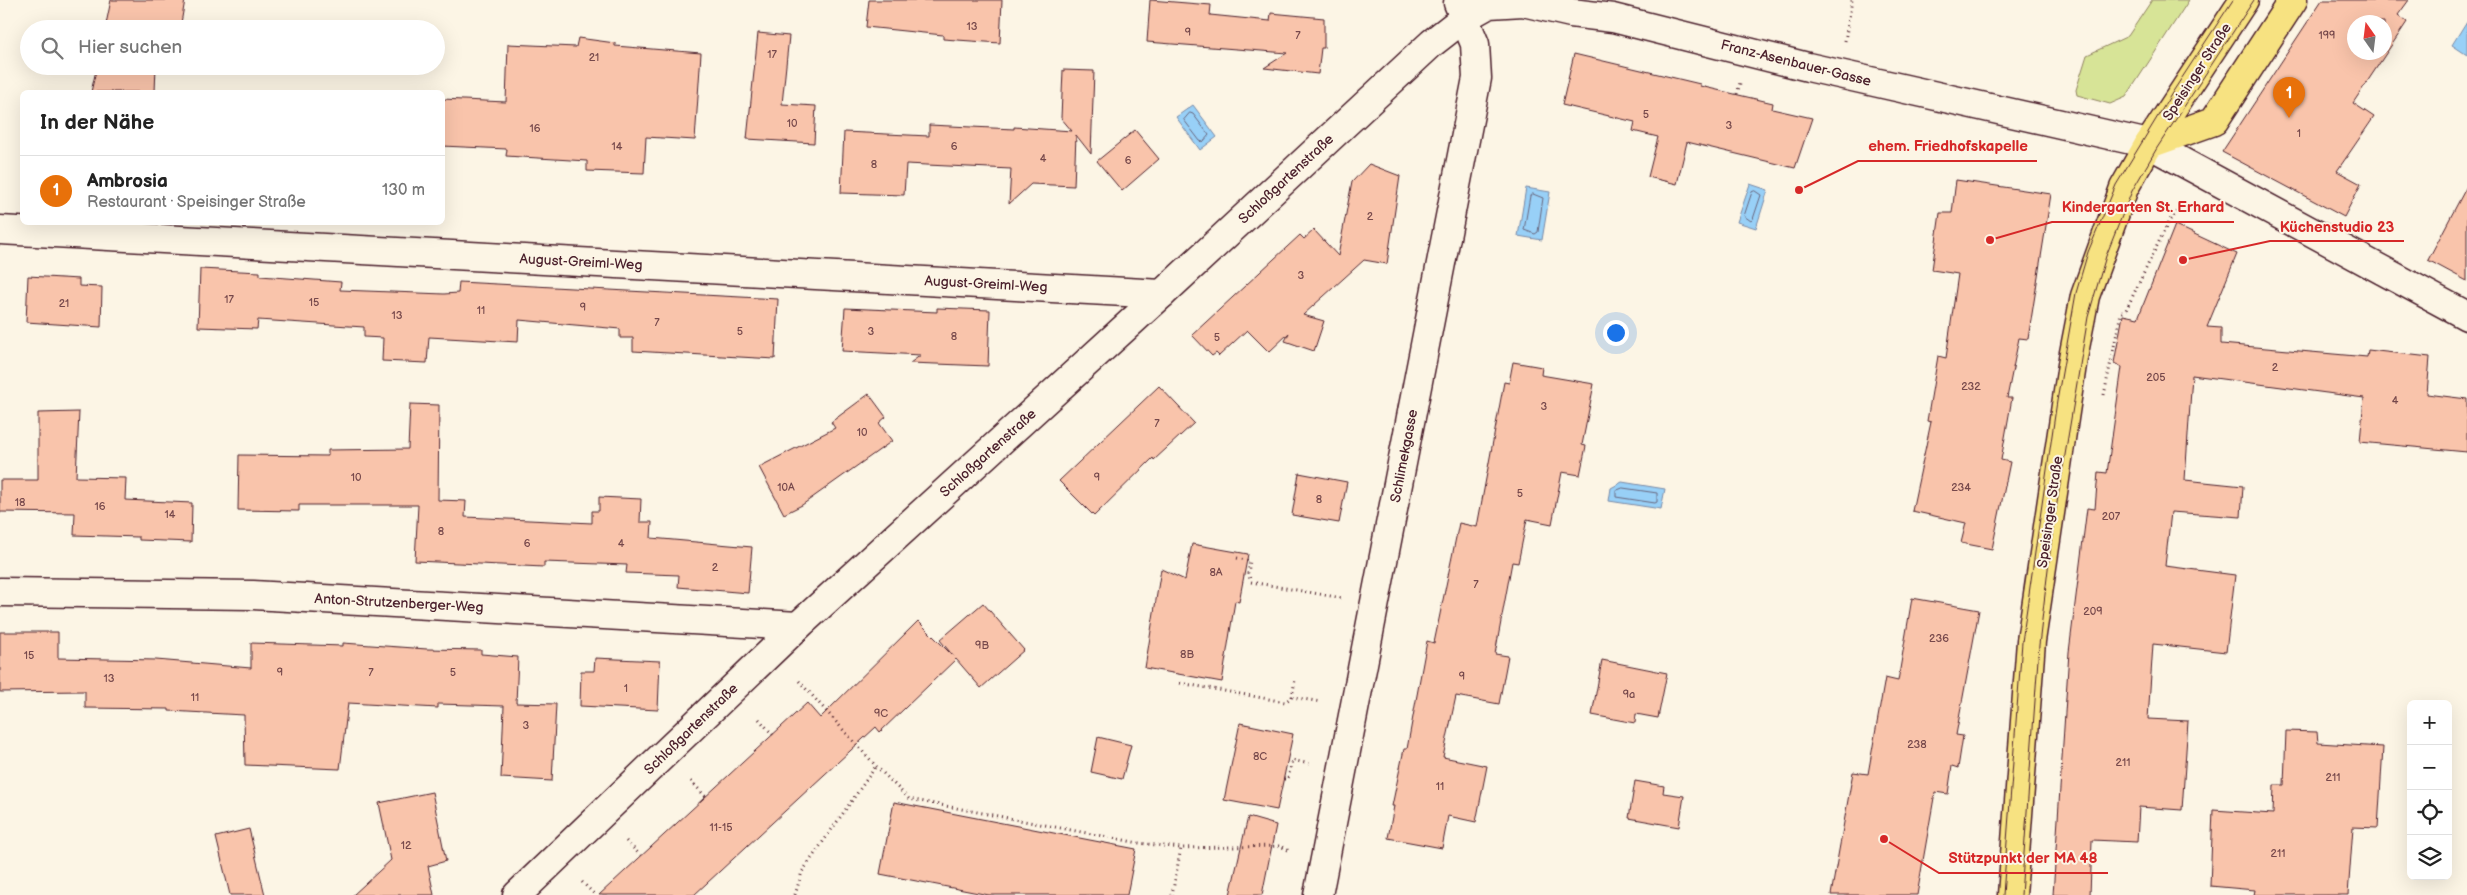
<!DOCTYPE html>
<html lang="de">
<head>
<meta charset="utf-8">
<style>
  :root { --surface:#fff; --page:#f6f6f6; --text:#222; --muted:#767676; --line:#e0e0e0; --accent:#0f766e }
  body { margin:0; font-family:"Balsamiq Sans",sans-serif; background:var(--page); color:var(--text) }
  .controls { position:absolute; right:15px; bottom:15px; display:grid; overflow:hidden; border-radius:8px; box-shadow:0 5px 20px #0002 }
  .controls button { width:45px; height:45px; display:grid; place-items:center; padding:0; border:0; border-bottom:1px solid var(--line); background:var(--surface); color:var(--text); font:25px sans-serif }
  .compass { position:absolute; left:2347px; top:15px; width:45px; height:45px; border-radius:50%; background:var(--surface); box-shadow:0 5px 20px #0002; rotate:346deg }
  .you { position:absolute; left:1615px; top:332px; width:18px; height:18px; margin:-12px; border:4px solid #fff; border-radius:50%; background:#1a73e8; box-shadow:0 0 0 8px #1a73e833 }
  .badge { display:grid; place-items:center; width:32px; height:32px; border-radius:50%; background:var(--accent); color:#fff; font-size:16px; font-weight:700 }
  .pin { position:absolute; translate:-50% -41px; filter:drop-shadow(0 1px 2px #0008) }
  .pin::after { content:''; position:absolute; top:26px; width:18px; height:15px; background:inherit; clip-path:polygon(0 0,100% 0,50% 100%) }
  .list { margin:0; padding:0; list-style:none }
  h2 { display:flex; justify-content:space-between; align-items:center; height:65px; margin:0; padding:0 20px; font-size:21px }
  h2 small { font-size:16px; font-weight:400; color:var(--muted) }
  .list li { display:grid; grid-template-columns:32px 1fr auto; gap:15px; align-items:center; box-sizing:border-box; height:70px; padding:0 20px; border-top:1px solid var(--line) }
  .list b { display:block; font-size:19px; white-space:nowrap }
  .list p { margin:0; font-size:16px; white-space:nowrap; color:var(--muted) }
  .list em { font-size:16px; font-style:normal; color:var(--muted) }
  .icon { flex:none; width:28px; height:28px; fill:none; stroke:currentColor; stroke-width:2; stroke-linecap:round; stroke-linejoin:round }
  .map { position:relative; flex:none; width:2467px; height:895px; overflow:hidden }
  .search { position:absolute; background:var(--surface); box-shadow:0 5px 20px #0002; left:20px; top:20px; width:425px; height:55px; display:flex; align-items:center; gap:12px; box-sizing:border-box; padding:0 18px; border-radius:28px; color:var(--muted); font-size:19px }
  .panel { position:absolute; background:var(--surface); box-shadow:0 5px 20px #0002; left:20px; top:90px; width:425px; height:135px; border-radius:8px }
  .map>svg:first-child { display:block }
</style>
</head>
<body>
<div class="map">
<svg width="2467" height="895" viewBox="0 0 2467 895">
  <rect width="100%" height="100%" fill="#fcf5e5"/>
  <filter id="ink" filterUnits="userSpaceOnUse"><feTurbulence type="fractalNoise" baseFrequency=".02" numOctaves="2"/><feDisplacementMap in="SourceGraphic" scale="10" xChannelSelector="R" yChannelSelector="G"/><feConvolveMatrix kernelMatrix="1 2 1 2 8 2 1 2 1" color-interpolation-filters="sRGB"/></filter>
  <g filter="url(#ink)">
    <path fill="#d7e497" stroke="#908261" d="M 2152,0 L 2189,0 L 2126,97 L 2110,104 L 2077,95 L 2076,90 L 2087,55 L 2128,36 Z"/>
    <g fill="#98d0f7" stroke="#7989a5">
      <path d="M 2467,21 L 2467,55 L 2452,45 Z"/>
      <path d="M 1193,105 L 1217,137 L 1200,150 L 1176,117 Z"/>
      <path d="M 1750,184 L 1768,190 L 1756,228 L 1737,222 Z"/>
      <path d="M 1526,188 L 1550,192 L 1542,240 L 1518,236 Z"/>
      <path d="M 1622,482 L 1665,489 L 1661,509 L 1609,501 L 1611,488 Z"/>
    </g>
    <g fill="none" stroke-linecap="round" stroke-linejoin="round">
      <g stroke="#69667d" stroke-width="1">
        <path d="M 1190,113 L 1193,114 L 1209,135 L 1203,142 L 1200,141 L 1184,120 Z"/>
        <path d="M 1755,191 L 1761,195 L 1753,219 L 1751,221 L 1744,216 L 1752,192 Z"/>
        <path d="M 1533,194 L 1543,198 L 1538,232 L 1535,234 L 1524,230 L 1530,196 Z"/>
        <path d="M 1623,488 L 1657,493 L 1657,502 L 1655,503 L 1616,497 L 1616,491 Z"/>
      </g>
    </g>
    <g fill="#f9c4ab" stroke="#4a1f2b" fill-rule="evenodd">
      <path d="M 111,0 L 185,0 L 180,29 L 105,29 Z"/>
      <path d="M 869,0 L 1002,0 L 1000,43 L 943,39 L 943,35 L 866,27 Z"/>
      <path d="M 1150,0 L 1211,5 L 1210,15 L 1270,21 L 1271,13 L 1324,18 L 1324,48 L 1321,48 L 1318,74 L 1264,68 L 1287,53 L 1147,42 Z"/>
      <path d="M 2322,0 L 2409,0 L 2398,15 L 2407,22 L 2353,103 L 2374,117 L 2337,171 L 2361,184 L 2344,217 L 2222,152 ZM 2354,22 L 2384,22 L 2384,52 L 2354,52 Z"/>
      <path d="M 758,33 L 789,36 L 782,104 L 816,106 L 814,143 L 747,139 Z"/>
      <path d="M 578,38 L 615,43 L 615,46 L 701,53 L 695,140 L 646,137 L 644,173 L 587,171 L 587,161 L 506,156 L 507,149 L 442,146 L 442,99 L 506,102 L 508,44 L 576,47 Z"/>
      <path d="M 1574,54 L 1700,84 L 1700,86 L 1773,103 L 1772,109 L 1812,118 L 1795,168 L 1687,142 L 1677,184 L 1648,177 L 1658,137 L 1633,131 L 1635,122 L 1562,105 Z"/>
      <path d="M 97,66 L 156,66 L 155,92 L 91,92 Z"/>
      <path d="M 1063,70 L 1094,71 L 1091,154 L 1076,135 L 1074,186 L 1031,184 L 1009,204 L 1011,169 L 906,164 L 904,195 L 841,193 L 844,132 L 929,136 L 929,125 L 1014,129 L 1014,127 L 1072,131 L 1061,118 Z"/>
      <path d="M 1135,130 L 1159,159 L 1122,191 L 1097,161 Z"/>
      <path d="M 1369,164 L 1400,176 L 1387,264 L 1364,260 L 1303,315 L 1324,321 L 1314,351 L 1285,341 L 1289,333 L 1269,352 L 1247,330 L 1219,356 L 1216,353 L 1212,356 L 1192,335 L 1300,235 L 1304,239 L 1314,230 L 1338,256 L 1352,182 Z"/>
      <path d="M 1956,180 L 2051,194 L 2028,339 L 2019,338 L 2007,398 L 2012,398 L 2001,460 L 2010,462 L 1992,549 L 1961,543 L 1966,523 L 1912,511 L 1931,422 L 1927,421 L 1938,356 L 1946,358 L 1958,274 L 1932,270 L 1940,213 L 1952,213 Z"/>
      <path d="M 2467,186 L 2467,281 L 2428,260 Z"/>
      <path d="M 2175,225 L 2237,254 L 2207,327 L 2221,328 L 2221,344 L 2367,357 L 2368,350 L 2430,357 L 2427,394 L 2467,399 L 2467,452 L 2360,442 L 2364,398 L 2192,375 L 2185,480 L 2243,486 L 2241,517 L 2171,512 L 2165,566 L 2235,575 L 2226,652 L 2153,644 L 2148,719 L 2188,721 L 2182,810 L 2139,807 L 2137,842 L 2092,840 L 2090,895 L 2053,895 L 2069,652 L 2087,508 L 2095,509 L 2098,472 L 2107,473 L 2122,367 L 2114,363 L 2123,315 L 2138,318 Z"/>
      <path d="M 200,269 L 260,272 L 260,276 L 341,282 L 340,290 L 444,294 L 458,293 L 459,282 L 778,299 L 775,359 L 633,351 L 633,338 L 620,338 L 620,329 L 519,320 L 518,342 L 429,337 L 427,363 L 382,361 L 383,338 L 364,337 L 364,327 L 258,320 L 257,329 L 198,327 Z"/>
      <path d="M 28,276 L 79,279 L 79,286 L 102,287 L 101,327 L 26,322 Z"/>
      <path d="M 845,308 L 937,312 L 937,308 L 990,310 L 988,366 L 910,363 L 921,355 L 842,351 Z"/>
      <path d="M 1513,362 L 1542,367 L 1541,375 L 1594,384 L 1582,445 L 1586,446 L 1580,475 L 1562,472 L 1552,524 L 1527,519 L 1518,563 L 1512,562 L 1495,654 L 1508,656 L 1499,704 L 1456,696 L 1443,757 L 1487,766 L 1476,822 L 1448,816 L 1442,848 L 1388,838 L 1394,806 L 1392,806 L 1404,749 L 1407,749 L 1427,641 L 1434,643 L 1459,523 L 1477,527 L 1504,382 L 1509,383 Z"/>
      <path d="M 1159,386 L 1194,423 L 1154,460 L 1153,458 L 1094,516 L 1059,481 Z"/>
      <path d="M 869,394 L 886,417 L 879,423 L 892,441 L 802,505 L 784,514 L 759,467 L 835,428 L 831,422 Z"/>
      <path d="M 410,404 L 439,405 L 438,500 L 466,501 L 465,517 L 592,523 L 592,511 L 599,511 L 599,497 L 641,499 L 640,522 L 652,522 L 651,538 L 752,547 L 748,593 L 678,587 L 679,575 L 626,573 L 627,565 L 544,562 L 544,567 L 415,561 L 418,505 L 299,505 L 299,511 L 238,510 L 239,455 L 328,456 L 328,450 L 408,449 Z"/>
      <path d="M 79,412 L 76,477 L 126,478 L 125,500 L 192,503 L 191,542 L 139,540 L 139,537 L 74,535 L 75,513 L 0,512 L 0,480 L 38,480 L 38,413 Z"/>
      <path d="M 1299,473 L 1347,482 L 1339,523 L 1292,515 Z"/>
      <path d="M 1192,544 L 1248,554 L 1239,602 L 1235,601 L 1222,682 L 1145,668 L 1161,569 L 1185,580 Z"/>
      <path d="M 1912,598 L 1979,610 L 1956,735 L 1963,736 L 1958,768 L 1952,766 L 1948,794 L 1935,792 L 1917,895 L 1831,895 L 1853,772 L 1868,774 L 1885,678 L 1898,681 Z"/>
      <path d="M 983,603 L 1024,650 L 981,688 L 956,659 L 880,732 L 876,727 L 694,895 L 599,895 L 807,703 L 820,718 L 918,621 L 954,657 L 940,640 Z"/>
      <path d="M 0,632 L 58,632 L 58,658 L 156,660 L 251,668 L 251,643 L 343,646 L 343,643 L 427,649 L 481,650 L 481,654 L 518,657 L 516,703 L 556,704 L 552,781 L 501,778 L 504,706 L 438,704 L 438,708 L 348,703 L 340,769 L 245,765 L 244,715 L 169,711 L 169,709 L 85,708 L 85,691 L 0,692 Z"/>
      <path d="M 595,658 L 660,661 L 658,710 L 580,706 L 581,671 L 594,671 Z"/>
      <path d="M 1602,660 L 1667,673 L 1658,718 L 1636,714 L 1635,723 L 1592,715 Z"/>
      <path d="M 1240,723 L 1293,734 L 1277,810 L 1224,800 Z"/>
      <path d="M 2286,731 L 2317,732 L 2318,743 L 2383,747 L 2378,828 L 2353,827 L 2348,895 L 2254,895 L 2255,890 L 2210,886 L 2213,810 L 2273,814 L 2274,785 L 2284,785 Z"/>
      <path d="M 1098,737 L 1131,745 L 1122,779 L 1091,772 Z"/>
      <path d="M 1635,781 L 1664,786 L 1663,793 L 1684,796 L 1679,827 L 1629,818 Z"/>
      <path d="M 432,792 L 446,861 L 428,866 L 434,895 L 353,895 L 391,860 L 379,803 Z"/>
      <path d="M 894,802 L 1136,849 L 1127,895 L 989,895 L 880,874 Z"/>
      <path d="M 1248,817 L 1276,825 L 1262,895 L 1230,895 Z"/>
      <path d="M 249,829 L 265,895 L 230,895 L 216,837 Z"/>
    </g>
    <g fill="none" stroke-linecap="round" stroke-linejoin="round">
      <g stroke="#4a1f2b" stroke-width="31">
        <g id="minor">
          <path d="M 0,230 L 1162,294"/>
          <path d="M 0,592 L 253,595 L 798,626"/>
          <path d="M 517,895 L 798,626 L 1162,294 L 1432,43 L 1464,18 L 1489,4 L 1523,2 L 1571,13 L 1613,18 L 1808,67 L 2149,144 L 2467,316"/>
          <path d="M 1318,895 L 1477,78 L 1475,44 L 1458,3"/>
        </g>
      </g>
      <g stroke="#4a1f2b" stroke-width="31">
        <g id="major">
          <path d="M 2149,144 L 2214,121 L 2293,0"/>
          <path d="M 2012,895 L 2031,641 L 2073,358 L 2085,296 L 2124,188 L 2149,144 L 2244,0"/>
        </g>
      </g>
      <g stroke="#4a1f2b" stroke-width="3" stroke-dasharray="1 4" stroke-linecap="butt">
        <path d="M 1845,41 L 1852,0"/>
        <path d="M 1737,94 L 1740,83"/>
        <path d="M 2104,395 L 2121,313 L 2126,310 L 2169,221 L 2180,209"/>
        <path d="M 1237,558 L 1250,561 L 1248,573 L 1251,582 L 1342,598"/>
        <path d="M 799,681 L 876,766 L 909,799 L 1139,843 L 1181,848 L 1281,846 L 1291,852"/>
        <path d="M 1180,683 L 1285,702 L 1292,697 L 1321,702"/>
        <path d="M 1292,697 L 1295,680"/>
        <path d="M 759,719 L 773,735"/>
        <path d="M 1284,779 L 1288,779 L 1292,760 L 1310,764"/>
        <path d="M 691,781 L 706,797"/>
        <path d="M 626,841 L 641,856"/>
        <path d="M 582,882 L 595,895"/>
        <path d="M 795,895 L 802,872 L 876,766"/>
        <path d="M 1172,895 L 1181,848"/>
      </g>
      <use href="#minor" stroke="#fcf5e5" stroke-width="28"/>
      <use href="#major" stroke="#f7e281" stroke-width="28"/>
      <g stroke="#4a1f2b" stroke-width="1">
        <path d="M 2003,895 L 2022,642 L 2057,401 L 2076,293 L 2088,252 L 2116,185 L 2172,93 L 2233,0"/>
        <path d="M 2021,895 L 2039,645 L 2053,527 L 2088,317 L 2106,256 L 2132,191 L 2157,148 L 2254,0"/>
      </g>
    </g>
  </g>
  <g text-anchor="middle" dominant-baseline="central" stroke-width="4" stroke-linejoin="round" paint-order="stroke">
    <g font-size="11" fill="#76484b">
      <text x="972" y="26">13</text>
      <text x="1188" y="32">9</text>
      <text x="1298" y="35">7</text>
      <text x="2327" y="35">199</text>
      <text x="772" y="54">17</text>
      <text x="594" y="57">21</text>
      <text x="1646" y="114">5</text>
      <text x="792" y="123">10</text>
      <text x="1729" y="125">3</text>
      <text x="535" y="128">16</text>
      <text x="2299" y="133">1</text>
      <text x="617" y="146">14</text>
      <text x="954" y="146">6</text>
      <text x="1043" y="158">4</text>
      <text x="1128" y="160">6</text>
      <text x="874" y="164">8</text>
      <text x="1370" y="216">2</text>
      <text x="1301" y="275">3</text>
      <text x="229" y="299">17</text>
      <text x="314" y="302">15</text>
      <text x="64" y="303">21</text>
      <text x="583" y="307">9</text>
      <text x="481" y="310">11</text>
      <text x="397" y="315">13</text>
      <text x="657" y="322">7</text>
      <text x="740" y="331">5</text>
      <text x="871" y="331">3</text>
      <text x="954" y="336">8</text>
      <text x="1217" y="337">5</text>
      <text x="2275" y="367">2</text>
      <text x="2156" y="377">205</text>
      <text x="1971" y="386">232</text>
      <text x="2395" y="400">4</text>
      <text x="1544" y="406">3</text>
      <text x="1157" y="423">7</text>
      <text x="862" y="432">10</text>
      <text x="356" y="477">10</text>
      <text x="1097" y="477">9</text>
      <text x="786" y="487">10A</text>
      <text x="1961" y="487">234</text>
      <text x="1520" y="493">5</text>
      <text x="1319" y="499">8</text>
      <text x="20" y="502">18</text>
      <text x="100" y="506">16</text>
      <text x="170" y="514">14</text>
      <text x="2111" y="516">207</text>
      <text x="441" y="531">8</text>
      <text x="527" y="543">6</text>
      <text x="621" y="543">4</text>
      <text x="715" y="567">2</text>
      <text x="1216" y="572">8A</text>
      <text x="1476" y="584">7</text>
      <text x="2093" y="611">209</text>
      <text x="1939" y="638">236</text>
      <text x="982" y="645">9B</text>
      <text x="1187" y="654">8B</text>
      <text x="29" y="655">15</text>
      <text x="280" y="672">9</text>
      <text x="371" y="672">7</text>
      <text x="453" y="672">5</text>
      <text x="1462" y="676">9</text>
      <text x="109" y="678">13</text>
      <text x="626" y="688">1</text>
      <text x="1629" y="694">9a</text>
      <text x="195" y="697">11</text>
      <text x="881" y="713">9C</text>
      <text x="526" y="725">3</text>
      <text x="1917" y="744">238</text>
      <text x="1260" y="756">8C</text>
      <text x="2123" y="762">211</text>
      <text x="2333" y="777">211</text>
      <text x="1440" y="786">11</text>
      <text x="721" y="827">11-15</text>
      <text x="406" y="845">12</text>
      <text x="2278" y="853">211</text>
    </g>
    <g font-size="14" fill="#4a1f2b" stroke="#fcf5e5">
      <text transform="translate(1796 63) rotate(14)">Franz-Asenbauer-Gasse</text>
      <text transform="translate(2197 72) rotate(-57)">Speisinger Straße</text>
      <text transform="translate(1286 179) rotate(-43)">Schloßgartenstraße</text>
      <text transform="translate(581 262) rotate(3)">August-Greiml-Weg</text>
      <text transform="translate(986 284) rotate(3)">August-Greiml-Weg</text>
      <text transform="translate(988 453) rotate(-42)">Schloßgartenstraße</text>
      <text transform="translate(1404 456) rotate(-79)">Schlimekgasse</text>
      <text transform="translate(2050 512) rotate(-82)">Speisinger Straße</text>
      <text transform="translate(399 603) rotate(3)">Anton-Strutzenberger-Weg</text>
      <text transform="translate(691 729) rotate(-44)">Schloßgartenstraße</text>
    </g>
  </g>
  <path fill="none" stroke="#d62828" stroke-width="2" d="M1799 190L1858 161H2037M1990 240L2052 222H2234M2183 260L2270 241H2404M1884 839L1939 873H2108"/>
  <g fill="#d62828" stroke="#fcf5e5" stroke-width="2">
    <circle cx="1799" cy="190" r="5"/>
    <circle cx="1990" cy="240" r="5"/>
    <circle cx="2183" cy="260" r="5"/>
    <circle cx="1884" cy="839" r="5"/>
  </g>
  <g font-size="15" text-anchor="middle" font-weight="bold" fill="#d62828" stroke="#fcf5e5" stroke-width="4" stroke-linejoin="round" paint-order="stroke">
    <text x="1948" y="151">ehem. Friedhofskapelle</text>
    <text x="2143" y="212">Kindergarten St. Erhard</text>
    <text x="2337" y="232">Küchenstudio 23</text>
    <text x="2023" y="863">Stützpunkt der MA 48</text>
  </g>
</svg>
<div class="controls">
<button>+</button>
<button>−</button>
<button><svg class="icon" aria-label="locate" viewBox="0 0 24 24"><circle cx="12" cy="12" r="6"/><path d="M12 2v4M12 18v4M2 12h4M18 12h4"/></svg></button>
<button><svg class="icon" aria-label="layers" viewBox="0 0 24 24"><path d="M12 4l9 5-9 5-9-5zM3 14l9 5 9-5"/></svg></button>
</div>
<svg class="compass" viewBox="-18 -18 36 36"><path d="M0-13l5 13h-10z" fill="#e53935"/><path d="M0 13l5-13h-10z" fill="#767676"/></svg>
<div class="you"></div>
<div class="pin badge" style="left:2289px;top:118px;background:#e8710a">1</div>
<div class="search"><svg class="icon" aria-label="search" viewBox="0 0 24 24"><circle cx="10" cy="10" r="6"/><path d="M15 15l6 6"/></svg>Hier suchen</div>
<section class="panel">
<h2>In der Nähe<small></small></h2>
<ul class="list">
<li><span class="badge" style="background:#e8710a">1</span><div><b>Ambrosia</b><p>Restaurant · Speisinger Straße</p></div><em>130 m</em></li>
</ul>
</section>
</div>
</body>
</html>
